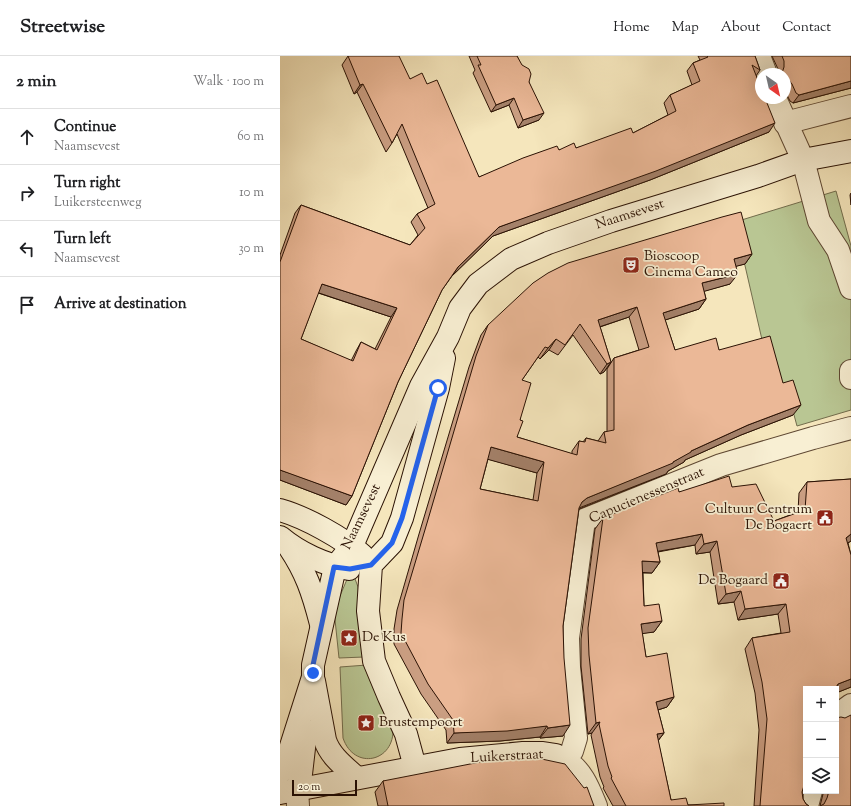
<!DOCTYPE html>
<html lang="en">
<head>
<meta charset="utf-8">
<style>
  :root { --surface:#fff; --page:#f6f6f6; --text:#202124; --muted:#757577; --line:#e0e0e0 }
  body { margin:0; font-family:"Sorts Mill Goudy",serif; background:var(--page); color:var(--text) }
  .controls { position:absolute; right:12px; bottom:12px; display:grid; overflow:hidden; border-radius:0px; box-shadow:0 4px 16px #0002 }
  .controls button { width:36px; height:36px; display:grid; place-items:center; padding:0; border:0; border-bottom:1px solid var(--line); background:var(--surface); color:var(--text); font:20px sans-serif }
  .compass { position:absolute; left:475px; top:12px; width:36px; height:36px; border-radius:50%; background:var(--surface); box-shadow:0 4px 16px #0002; rotate:146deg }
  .scale { position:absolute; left:12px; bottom:10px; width:65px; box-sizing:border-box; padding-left:4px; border:2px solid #2b1204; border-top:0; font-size:11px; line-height:14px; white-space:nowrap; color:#2b1204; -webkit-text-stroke:3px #f8efd3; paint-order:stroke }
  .stop { position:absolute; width:12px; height:12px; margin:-9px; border:3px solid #2563eb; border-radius:50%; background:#fff }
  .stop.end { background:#2563eb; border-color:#fff; box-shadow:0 1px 4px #0008 }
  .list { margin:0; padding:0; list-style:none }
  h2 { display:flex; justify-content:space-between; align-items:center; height:52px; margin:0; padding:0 16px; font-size:17px }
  h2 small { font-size:13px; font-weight:400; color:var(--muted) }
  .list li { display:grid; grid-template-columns:26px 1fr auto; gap:12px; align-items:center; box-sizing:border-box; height:56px; padding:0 16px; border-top:1px solid var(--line) }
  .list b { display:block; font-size:15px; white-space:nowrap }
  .list p { margin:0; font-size:13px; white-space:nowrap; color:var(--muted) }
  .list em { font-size:13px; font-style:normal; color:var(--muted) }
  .icon { flex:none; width:22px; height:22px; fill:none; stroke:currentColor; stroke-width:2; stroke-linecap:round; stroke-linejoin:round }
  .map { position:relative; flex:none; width:571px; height:750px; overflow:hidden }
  header { display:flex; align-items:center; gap:24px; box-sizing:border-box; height:56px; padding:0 20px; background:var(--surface); border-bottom:1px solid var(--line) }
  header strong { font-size:19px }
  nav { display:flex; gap:22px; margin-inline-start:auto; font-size:14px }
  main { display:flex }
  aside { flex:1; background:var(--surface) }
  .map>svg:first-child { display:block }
</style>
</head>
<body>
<header>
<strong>Streetwise</strong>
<nav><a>Home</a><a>Map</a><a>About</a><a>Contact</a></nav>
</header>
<main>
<aside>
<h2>2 min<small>Walk · 100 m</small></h2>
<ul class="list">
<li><svg class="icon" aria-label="ahead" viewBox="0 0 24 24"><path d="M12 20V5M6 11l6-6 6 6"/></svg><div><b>Continue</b><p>Naamsevest</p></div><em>60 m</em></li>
<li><svg class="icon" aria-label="right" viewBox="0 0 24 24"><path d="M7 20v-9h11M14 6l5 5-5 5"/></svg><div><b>Turn right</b><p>Luikersteenweg</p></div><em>10 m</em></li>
<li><svg class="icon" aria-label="left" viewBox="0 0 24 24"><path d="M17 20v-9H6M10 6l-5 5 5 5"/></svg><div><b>Turn left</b><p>Naamsevest</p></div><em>30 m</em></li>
<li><svg class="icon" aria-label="arrive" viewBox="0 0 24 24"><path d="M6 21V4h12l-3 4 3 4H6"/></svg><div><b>Arrive at destination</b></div></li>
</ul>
</aside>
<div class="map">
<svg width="571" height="750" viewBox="0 0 571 750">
  <rect width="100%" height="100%" fill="#f5e6bc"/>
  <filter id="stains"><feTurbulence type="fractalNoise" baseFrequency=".005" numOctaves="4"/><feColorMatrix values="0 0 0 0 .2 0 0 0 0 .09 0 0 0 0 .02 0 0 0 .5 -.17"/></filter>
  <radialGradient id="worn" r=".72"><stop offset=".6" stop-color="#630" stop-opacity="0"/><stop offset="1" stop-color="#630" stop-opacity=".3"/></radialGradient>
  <g fill="#b9c693" stroke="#726c4c">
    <path d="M 556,135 L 571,190 L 571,354 L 517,370 L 507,333 L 494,336 L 455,166 Z"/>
    <path d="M 74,520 L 78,531 L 84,601 L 59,602 L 54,554 L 68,521 Z"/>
    <path d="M 87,609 L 113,672 C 115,706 74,715 63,682 L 60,611 Z"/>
  </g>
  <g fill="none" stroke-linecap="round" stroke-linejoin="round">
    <g stroke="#5e4732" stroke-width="24">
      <g id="street">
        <path d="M 479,0 L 486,18"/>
        <path d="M 495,42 L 523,104 L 539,165 L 558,194 L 571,232"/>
        <path d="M 505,67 L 571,50"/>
        <path d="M 571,315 L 571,322"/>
        <path d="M 556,660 L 571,649"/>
        <path d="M 17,733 L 18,750"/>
        <path d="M 316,750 C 309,733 302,714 285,704 L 292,695 L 296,682 L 289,611 L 288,582 L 304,464 L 441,409 L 533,382 L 571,372"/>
        <path d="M 527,750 L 531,735"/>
      </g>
    </g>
    <g stroke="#2b1204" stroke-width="24">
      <g id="secondary">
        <path d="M 0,454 C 25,461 63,482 82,499"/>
        <path d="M 0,481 C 19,497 45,509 69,513"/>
        <path d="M 7,488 C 26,515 33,537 41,568"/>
        <path d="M 34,625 L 45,684 C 50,700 65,711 77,722"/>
        <path d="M 135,711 L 126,678 L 109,641 L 94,605 L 88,555 L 91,509 L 112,487 L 122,462 L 158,332 L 164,302"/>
        <path d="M 0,717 L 6,706 L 33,621 L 33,609 L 55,511 L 72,490 L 141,330 L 168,281 L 180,252 L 198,228 L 231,203 L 268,187 L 331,165 L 478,120 L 523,104 L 571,95"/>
        <path d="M 17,733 L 21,718 L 26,675"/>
        <path d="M 0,737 L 180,703 L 243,697 L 263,697 L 276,699 L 285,704"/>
      </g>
    </g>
    <use href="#street" stroke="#f8efd3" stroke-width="22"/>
    <use href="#secondary" stroke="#f8efd3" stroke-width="22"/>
  </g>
  <g fill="#ca9e82" stroke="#2b1204" fill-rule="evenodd">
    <path d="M 68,0 L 130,23 L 147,28 L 199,121 L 279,94 L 296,92 L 353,77 L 388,59 L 384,47 L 390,39 L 412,29 L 407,15 L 413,7 L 420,4 L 418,0 L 475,0 L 480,14 L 476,20 L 489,76 L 370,124 L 213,180 L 172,220 L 162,234 L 118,326 L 72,440 L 66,449 L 0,424 L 0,199 L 15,157 L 21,149 L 130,189 L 138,179 L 131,166 L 137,158 L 148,152 L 117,78 L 112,87 L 106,96 L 77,36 L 74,38 L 62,9 ZM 38,237 L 111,261 L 95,293 L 81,286 L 76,295 L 71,305 L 21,283 Z"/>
    <path d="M 189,0 L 237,0 L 249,26 L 259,64 L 238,72 L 229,49 L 211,56 L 193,17 L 195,14 Z"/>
    <path d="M 492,0 L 571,0 L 571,32 L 513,47 L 510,45 L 505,35 L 505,18 L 498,18 L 498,13 Z"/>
    <path d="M 571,137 L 571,149 L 570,139 Z"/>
    <path d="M 472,198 L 465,208 L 456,210 L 450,228 L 424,235 L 426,243 L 419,253 L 385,264 L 395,294 L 439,294 L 503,327 L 513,359 L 461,379 L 405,404 L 404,406 L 388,415 L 386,418 L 299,453 L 283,570 L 283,680 L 260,682 L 260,681 L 220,685 L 167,687 L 166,674 L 141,638 L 114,588 L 114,573 L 117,554 L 139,478 L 189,311 L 201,279 L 208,269 ZM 349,261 L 359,294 L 334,302 L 327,313 L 327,376 L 324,376 L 318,385 L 306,382 L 303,386 L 299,385 L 292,395 L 292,398 L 237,381 L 240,364 L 242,324 L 258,301 L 260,303 L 269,294 L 278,299 L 293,279 L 320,318 L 324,316 L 331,306 L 320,271 ZM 208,403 L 257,417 L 253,444 L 200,433 Z"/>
    <path d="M 571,423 L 571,485 L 568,487 L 571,499 L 571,631 L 556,637 L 556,633 L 526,633 L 523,743 L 526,748 L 529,750 L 474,750 L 479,674 L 475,637 L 465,593 L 472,582 L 501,577 L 498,558 L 458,564 L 454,546 L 438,548 L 430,496 L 416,498 L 415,489 L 378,496 L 380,506 L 372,517 L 363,517 L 364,550 L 382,565 L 374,576 L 362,577 L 366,601 L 394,641 L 387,651 L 378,654 L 384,677 L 378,685 L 391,744 L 408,749 L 444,750 L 333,750 L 323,732 L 324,731 L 320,721 L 311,679 L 312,677 L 308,678 L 301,610 L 301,583 L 315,473 L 323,462 L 399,436 L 452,431 L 494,465 L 518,456 L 519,437 L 527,426 Z"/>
    <path d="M 565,662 L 571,750 L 540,750 L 543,738 L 543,735 L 556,735 Z"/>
    <path d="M 103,725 L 314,750 L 98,750 L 95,736 Z"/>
  </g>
  <g fill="#a4816a" stroke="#2b1204">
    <path d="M 505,22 L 508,23 L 505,27 Z"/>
    <path d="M 571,25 L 571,32 L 513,47 L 519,39 Z"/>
    <path d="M 83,28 L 77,36 L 74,38 L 80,29 Z"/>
    <path d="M 234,42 L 229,49 L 211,56 L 216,49 Z"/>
    <path d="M 264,57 L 259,64 L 238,72 L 243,64 Z"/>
    <path d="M 495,67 L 489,76 L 370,124 L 213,180 L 172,220 L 178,211 L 219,171 Z"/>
    <path d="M 472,198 L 465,208 L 446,213 L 454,203 Z"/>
    <path d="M 458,218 L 450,228 L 415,238 L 422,227 Z"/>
    <path d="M 42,228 L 117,252 L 111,261 L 36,236 Z"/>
    <path d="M 426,243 L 419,253 L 376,267 L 383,257 Z"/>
    <path d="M 357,251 L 349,261 L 310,274 L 318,264 Z"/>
    <path d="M 276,283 L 269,294 L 260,303 L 268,292 Z"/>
    <path d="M 331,306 L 324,316 L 320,318 L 327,308 Z"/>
    <path d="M 521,349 L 513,359 L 461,379 L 405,404 L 404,406 L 388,415 L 386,418 L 299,452 L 294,456 L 302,446 L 307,442 L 393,406 L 411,395 L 468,369 Z"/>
    <path d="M 211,391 L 264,406 L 257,417 L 203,402 Z"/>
    <path d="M 0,414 L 12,418 L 72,440 L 66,449 L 0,424 Z"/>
    <path d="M 422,478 L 415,489 L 368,497 L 376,487 Z"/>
    <path d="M 571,478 L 571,485 L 559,492 L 566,482 Z"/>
    <path d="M 437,485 L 430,496 L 416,498 L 424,488 Z"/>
    <path d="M 362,505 L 380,506 L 372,517 L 355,516 Z"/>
    <path d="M 461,535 L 454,546 L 438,548 L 446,538 Z"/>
    <path d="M 506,548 L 498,558 L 458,564 L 465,553 Z"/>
    <path d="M 382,565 L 374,576 L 353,579 L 361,568 Z"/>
    <path d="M 571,623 L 571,631 L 556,637 L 556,633 L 555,633 L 558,628 Z"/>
    <path d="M 394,641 L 387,651 L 368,657 L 376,646 Z"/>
    <path d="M 320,666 L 312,677 L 308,678 L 316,667 Z"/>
    <path d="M 290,669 L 283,680 L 260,682 L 268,672 Z"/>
    <path d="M 267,670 L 260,681 L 220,685 L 167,687 L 174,677 Z"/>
    <path d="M 384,677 L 376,687 L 377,678 Z"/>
  </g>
  <g fill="#ebb897" stroke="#2b1204" fill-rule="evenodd">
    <path d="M 68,0 L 119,0 L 130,23 L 142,17 L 147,28 L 157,24 L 199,121 L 243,102 L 277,90 L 279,94 L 294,87 L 296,92 L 351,72 L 353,77 L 396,55 L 390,39 L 420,25 L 413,7 L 428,1 L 427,0 L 475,0 L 480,14 L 472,9 L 481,32 L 481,42 L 485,42 L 495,67 L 376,115 L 219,171 L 178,211 L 162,234 L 118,326 L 72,440 L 0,414 L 0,206 L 21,149 L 130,189 L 145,172 L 137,158 L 155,148 L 122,68 L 112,87 L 83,28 L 80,29 ZM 42,228 L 117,252 L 97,294 L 81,286 L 73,305 L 21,283 Z"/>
    <path d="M 197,0 L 237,0 L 242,9 L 249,13 L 251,18 L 249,26 L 264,57 L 243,64 L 234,42 L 216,49 L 198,9 L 201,9 Z"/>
    <path d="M 502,0 L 571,0 L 571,25 L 519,39 L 516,37 L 512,28 L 508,23 L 505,22 L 505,18 L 501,18 L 502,17 L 504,11 L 504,5 Z"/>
    <path d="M 461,156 L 472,198 L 454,203 L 458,218 L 422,227 L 426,243 L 383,257 L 395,294 L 436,282 L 439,294 L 490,280 L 503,327 L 513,324 L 521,349 L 468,369 L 411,395 L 411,396 L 393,406 L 393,407 L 307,442 L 302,446 L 299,452 L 283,570 L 284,602 L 290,669 L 268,672 L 267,670 L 227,675 L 174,677 L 173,664 L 148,628 L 121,577 L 122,563 L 124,544 L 147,467 L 196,300 L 208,269 L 253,227 L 268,217 L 288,207 L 442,161 ZM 357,251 L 369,291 L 334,302 L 334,374 L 324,376 L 326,387 L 306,382 L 305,386 L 299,385 L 297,399 L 237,381 L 243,365 L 240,364 L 251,327 L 242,324 L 265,291 L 268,292 L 276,283 L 285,289 L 300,268 L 327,308 L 331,306 L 318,264 ZM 211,391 L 264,406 L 258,445 L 200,433 Z"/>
    <path d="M 449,420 L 452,431 L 476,428 L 494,465 L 525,454 L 527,426 L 571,423 L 571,478 L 566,482 L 571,499 L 571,623 L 558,628 L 555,633 L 526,633 L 526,723 L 522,736 L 523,743 L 526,748 L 529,750 L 480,750 L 487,663 L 482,626 L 472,582 L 510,576 L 506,548 L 465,553 L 461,535 L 446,538 L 437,485 L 424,488 L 422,478 L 376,487 L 380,506 L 362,505 L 364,550 L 379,548 L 382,565 L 361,568 L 366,601 L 387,597 L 394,641 L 376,646 L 384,677 L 377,678 L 391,744 L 406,742 L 408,749 L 444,747 L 444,750 L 346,750 L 331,722 L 332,721 L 328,710 L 319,668 L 320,666 L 316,667 L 309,599 L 308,572 L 323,462 L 398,432 L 399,436 Z"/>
    <path d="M 571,659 L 571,750 L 540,750 L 544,748 L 547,742 L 549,735 L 556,735 L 556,662 L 561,661 L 565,662 Z"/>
    <path d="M 243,699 L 285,708 L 304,732 L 307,731 L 314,750 L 108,750 L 103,725 L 226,701 Z"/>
  </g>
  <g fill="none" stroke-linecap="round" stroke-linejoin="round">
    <path stroke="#2563eb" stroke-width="5" d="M 33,617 L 33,609 L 54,511 L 70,513 L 91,509 L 112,487 L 122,462 L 158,332"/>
  </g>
  <defs>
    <g id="theatre-square" transform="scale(0.9)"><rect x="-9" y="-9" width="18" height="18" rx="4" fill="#8f2418" stroke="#f8efd3"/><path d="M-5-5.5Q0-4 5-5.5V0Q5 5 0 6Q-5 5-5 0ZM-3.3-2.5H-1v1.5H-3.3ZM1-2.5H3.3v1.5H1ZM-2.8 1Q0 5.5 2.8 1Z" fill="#fff"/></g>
    <g id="civic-square" transform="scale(0.9)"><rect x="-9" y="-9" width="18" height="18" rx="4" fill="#8f2418" stroke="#f8efd3"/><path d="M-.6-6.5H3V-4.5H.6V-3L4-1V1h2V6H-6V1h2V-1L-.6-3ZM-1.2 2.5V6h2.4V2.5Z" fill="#fff"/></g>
    <g id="sight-square" transform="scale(0.9)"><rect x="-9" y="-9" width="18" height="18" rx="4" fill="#8f2418" stroke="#f8efd3"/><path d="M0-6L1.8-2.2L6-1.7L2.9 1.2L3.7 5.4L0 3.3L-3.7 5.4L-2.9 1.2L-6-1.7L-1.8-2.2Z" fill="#fff"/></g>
  </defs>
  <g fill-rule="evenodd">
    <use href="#theatre-square" x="351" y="209"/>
    <use href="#civic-square" x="545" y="462"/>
    <use href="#civic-square" x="501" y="525"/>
    <use href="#sight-square" x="69" y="582"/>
    <use href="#sight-square" x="86" y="667"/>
  </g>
  <g text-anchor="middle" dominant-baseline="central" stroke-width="3.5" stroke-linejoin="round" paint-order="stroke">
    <g font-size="14" fill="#2b1204" stroke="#f8efd3">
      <text transform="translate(350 159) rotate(-18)">Naamsevest</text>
      <text transform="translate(367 440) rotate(-23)">Capucienessenstraat</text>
      <text transform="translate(82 461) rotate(-64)">Naamsevest</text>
      <text transform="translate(227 701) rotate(-3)">Luikerstraat</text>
    </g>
    <g font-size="14" fill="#2b1204" stroke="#f8efd3" text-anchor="start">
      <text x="364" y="201">Bioscoop<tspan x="364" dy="16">Cinema Cameo</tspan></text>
      <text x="532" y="454" text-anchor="end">Cultuur Centrum<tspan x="532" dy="16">De Bogaert</tspan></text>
      <text x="488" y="525" text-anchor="end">De Bogaard</text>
      <text x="82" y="582">De Kus</text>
      <text x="99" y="667">Brustempoort</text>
    </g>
  </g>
  <rect width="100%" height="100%" filter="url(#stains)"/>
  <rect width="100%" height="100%" fill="url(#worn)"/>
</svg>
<div class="controls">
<button>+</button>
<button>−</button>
<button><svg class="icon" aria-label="layers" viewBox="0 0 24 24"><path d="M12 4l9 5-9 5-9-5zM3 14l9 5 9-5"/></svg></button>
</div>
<svg class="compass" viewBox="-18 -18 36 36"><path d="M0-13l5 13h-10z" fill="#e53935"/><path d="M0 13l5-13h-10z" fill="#757577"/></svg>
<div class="scale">20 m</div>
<div class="stop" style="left:158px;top:332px"></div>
<div class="stop end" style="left:33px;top:617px"></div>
</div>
</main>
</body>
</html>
